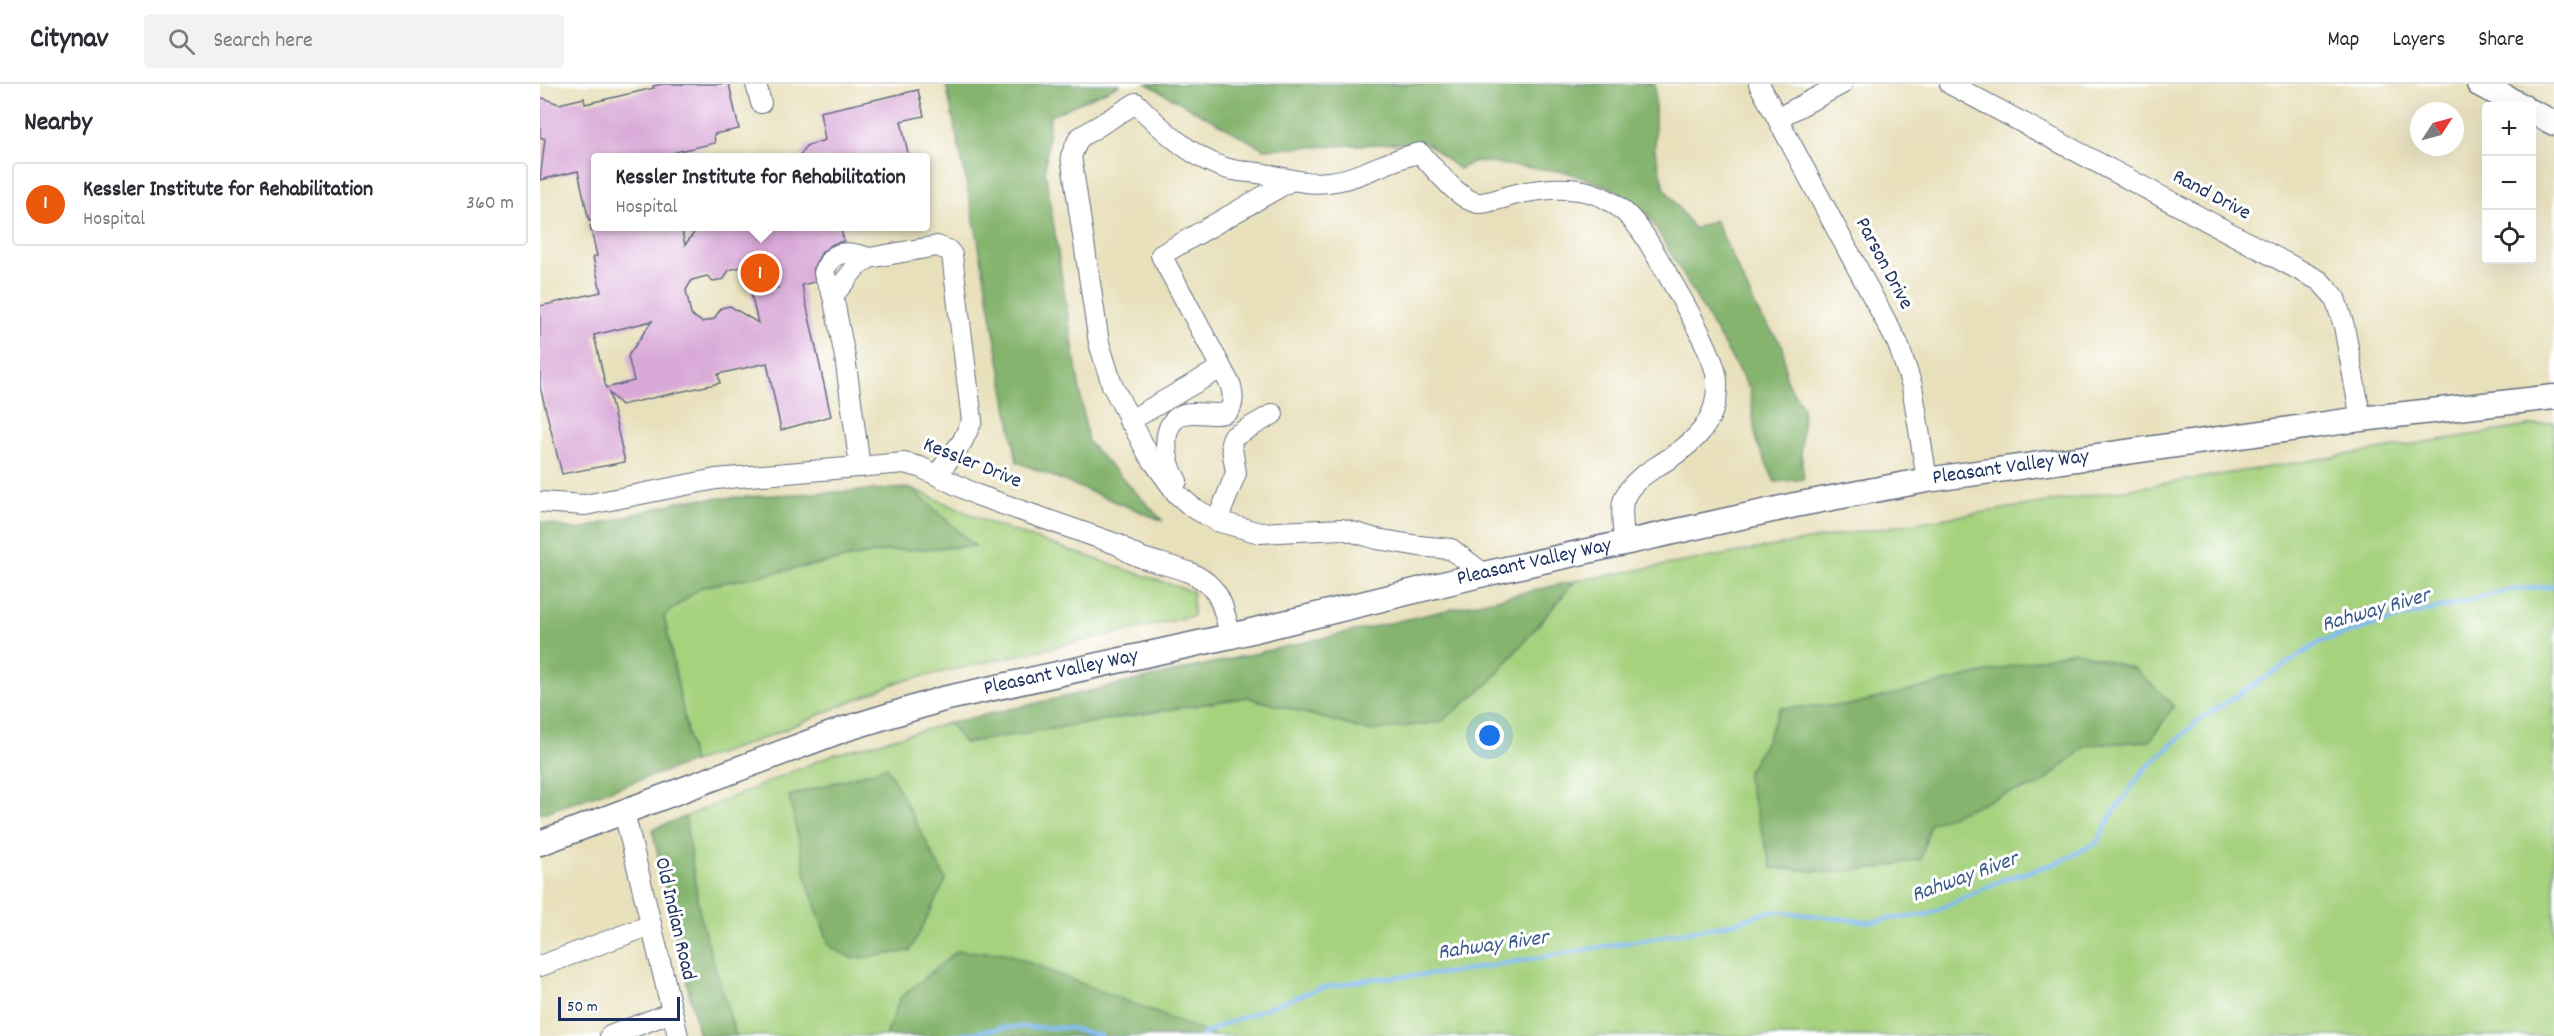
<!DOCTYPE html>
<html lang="en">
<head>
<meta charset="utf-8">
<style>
  :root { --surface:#fff; --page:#f2f2f3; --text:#2b2b33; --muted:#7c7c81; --line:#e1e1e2; --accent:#ea580c }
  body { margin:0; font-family:Dekko,sans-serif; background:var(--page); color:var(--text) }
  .controls { position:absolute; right:18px; top:18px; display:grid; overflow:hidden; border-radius:6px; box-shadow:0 6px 24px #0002 }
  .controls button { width:54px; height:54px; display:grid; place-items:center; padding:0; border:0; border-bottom:2px solid var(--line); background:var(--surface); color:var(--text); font:30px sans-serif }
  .compass { position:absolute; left:1870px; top:18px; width:54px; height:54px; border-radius:50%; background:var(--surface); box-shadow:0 6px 24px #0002; rotate:54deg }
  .scale { position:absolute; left:18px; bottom:15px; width:122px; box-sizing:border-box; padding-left:6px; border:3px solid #1b2f5e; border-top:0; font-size:16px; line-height:21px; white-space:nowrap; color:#1b2f5e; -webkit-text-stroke:4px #fff; paint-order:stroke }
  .you { position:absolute; left:950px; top:652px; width:21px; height:21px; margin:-15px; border:4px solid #fff; border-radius:50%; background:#1a73e8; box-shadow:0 0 0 9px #1a73e833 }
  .badge { display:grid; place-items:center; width:39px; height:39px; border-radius:50%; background:var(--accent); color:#fff; font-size:20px; font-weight:700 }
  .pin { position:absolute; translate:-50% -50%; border:3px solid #fff; box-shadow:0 2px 6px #0006 }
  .popup { position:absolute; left:51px; top:69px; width:339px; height:78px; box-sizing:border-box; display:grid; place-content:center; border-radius:6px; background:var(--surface); filter:drop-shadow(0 2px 4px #0005); font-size:20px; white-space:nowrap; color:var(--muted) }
  .popup b { font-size:22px; color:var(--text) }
  .popup::after { content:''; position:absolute; left:50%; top:100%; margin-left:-12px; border:12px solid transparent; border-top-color:var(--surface) }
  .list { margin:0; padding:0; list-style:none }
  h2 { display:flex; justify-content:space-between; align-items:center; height:78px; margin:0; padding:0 24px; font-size:26px }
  h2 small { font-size:20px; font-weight:400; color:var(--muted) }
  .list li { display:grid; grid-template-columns:39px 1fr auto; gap:18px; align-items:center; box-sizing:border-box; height:84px; margin:0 12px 12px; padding:0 12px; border:2px solid var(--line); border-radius:6px }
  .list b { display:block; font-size:22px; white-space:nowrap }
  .list p { margin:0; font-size:20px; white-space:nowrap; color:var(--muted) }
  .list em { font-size:20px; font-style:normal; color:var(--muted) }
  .icon { flex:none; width:33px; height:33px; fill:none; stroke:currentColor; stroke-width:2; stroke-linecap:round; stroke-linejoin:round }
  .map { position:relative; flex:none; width:2014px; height:952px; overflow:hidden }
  header { display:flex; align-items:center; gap:36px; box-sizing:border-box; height:84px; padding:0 30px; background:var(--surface); border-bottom:2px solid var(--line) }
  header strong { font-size:28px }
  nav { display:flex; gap:33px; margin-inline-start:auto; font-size:21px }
  .search { width:420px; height:54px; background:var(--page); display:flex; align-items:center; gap:15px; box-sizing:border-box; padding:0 21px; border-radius:6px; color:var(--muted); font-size:22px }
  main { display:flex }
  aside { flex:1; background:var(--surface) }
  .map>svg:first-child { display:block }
</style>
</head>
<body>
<header>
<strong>Citynav</strong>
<div class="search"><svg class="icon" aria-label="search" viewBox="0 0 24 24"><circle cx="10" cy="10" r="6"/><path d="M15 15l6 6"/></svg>Search here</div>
<nav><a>Map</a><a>Layers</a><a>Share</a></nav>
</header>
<main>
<aside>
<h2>Nearby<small></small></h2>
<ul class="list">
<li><span class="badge">1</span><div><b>Kessler Institute for Rehabilitation</b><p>Hospital</p></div><em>360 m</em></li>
</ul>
</aside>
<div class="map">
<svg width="2014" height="952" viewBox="0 0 2014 952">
  <rect width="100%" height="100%" fill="#fff"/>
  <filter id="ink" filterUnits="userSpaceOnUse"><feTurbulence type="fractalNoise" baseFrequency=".0167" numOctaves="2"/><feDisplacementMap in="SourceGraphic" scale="12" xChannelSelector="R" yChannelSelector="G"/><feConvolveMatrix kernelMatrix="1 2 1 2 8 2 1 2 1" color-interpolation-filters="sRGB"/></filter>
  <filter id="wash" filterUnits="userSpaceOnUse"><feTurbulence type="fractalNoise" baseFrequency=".008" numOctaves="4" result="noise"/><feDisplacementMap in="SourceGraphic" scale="24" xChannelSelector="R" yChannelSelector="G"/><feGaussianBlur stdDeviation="1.35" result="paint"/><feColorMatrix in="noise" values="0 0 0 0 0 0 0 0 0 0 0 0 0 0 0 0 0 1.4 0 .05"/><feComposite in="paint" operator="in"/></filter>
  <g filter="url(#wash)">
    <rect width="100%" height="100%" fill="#e8e0bb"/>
    <g fill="#a6d27e" stroke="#60806e" stroke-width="1.5">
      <path d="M 2014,338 L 2014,952 L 196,952 L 161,837 L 145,733 L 292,671 L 409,639 L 424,659 L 707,613 L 829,647 L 950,598 L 1035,497 L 1286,453 Z"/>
      <path d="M 371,404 L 452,440 L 653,508 L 653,532 L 358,598 L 222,655 L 153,678 L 124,531 L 162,503 L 345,467 L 434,462 Z"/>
    </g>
    <g fill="#84b46d" stroke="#507266" stroke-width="1.5">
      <path d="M 406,0 L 581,0 L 510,32 L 505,87 L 548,358 L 623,437 L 477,378 L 436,145 Z"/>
      <path d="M 607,0 L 1115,0 L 1115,67 L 1125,105 L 1154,145 L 1175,136 L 1219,230 L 1243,262 L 1246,296 L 1263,324 L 1261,369 L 1264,395 L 1235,398 L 1216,357 L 1210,306 L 1109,132 L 1070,103 L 1026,88 L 935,77 L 919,85 L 885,58 L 724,65 Z"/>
      <path d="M 371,404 L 435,462 L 345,467 L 162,503 L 124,532 L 153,678 L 0,730 L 0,438 L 38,446 L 146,416 Z"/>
      <path d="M 1035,497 L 950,598 L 901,638 L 829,647 L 707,613 L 424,659 L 409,639 Z"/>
      <path d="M 1534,567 L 1595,585 L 1634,622 L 1610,657 L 1547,661 L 1499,702 L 1462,711 L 1390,740 L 1381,775 L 1338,784 L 1292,788 L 1232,784 L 1206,691 L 1226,657 L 1240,624 L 1309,621 Z"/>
      <path d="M 347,683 L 406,796 L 370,867 L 313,875 L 290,863 L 269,804 L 249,712 Z"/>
      <path d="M 145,733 L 161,837 L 196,952 L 159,952 L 112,745 Z"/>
      <path d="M 417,867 L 465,869 L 675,952 L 346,952 L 360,914 Z"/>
    </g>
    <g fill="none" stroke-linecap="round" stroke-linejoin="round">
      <g stroke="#81baf2" stroke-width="4.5">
        <path d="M 413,952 L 468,943 L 529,944 L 561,952"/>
        <path d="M 661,952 L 680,942 L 777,905 L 830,895 L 908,889 L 1067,862 L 1186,841 L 1232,827 L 1327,838 L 1389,830 L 1462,796 L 1519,778 L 1557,759 L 1573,729 L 1603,687 L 1659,636 L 1782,557 L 1837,540 L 1970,506 L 2014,502"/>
      </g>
    </g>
    <g id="blocks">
      <g fill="#d9a9d8" fill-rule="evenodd">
        <path d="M 123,0 L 189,0 L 199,45 L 174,50 L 175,59 L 135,68 L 136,74 L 55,74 L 55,137 L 49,137 L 38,87 L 0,96 L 5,55 L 0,53 L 0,13 L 19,20 L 44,14 L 45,20 L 114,4 L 113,2 Z"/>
        <path d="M 378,6 L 384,32 L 361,37 L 369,74 L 259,74 L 266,62 L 285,56 L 280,28 Z"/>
        <path d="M 50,142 L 141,142 L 145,161 L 159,142 L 300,142 L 304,157 L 293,160 L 282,168 L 273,184 L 275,198 L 262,201 L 291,332 L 241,346 L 227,279 L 178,290 L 180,299 L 81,321 L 69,309 L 85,378 L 22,390 L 0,303 L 0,222 L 61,208 L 53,173 L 57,172 ZM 205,182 L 238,204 L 211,210 L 218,239 L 190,222 L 181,224 L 174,235 L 162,238 L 151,231 L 146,206 L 152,196 L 167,192 L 173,197 L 184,195 L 189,186 ZM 112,237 L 88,272 L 94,297 L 66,304 L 54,251 Z"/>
      </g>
    </g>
  </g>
  <g filter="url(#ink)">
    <use href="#blocks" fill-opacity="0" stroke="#636d7f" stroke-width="1.5"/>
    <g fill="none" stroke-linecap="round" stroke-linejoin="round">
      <g stroke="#636d7f" stroke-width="22">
        <g id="minor">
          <path d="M 216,0 L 221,19"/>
          <path d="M 1219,0 L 1358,260 L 1372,302 L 1387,396"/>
          <path d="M 1410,0 L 1780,197 L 1795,214 L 1804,242 L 1821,335"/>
          <path d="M 1238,34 L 1302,0"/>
          <path d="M 293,212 L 316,183 L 329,174 L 397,162 L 408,166 L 412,171 L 432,337 L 422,358 L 397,391"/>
          <path d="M 589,337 L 681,284"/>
          <path d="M 320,383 L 305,273 L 293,212 L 284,189 C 292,163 309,168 329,174"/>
          <path d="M 637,397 C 626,380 617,339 644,330 C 664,324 701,345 691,302 L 621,171 L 750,97"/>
          <path d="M 0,418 L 45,421 L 176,395 L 364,379 L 380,383 L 437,411 L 579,461 C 605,483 649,478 672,504 C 683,515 686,537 691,552"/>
          <path d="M 677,437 L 696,389 L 691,358 L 693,353 L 733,330"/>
          <path d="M 944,490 L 911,465 L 879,462 L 837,455 L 802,445 L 720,449 L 677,437 L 652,423 L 637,410 L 608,370 L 572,301 L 559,259 L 531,72 L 539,54 L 596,19 C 621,45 656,78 693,86 C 703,88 714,88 725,90 C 746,94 766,101 788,98 C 821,95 848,75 880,69 C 894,83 918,116 938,119 C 946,120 968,112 977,110 C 1036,97 1077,105 1109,159 C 1125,187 1176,268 1177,297 C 1179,339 1152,361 1119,381 C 1105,390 1090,399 1084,415 C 1080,423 1084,449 1084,460"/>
          <path d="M 84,728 L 138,952"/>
          <path d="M 0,882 L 111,841"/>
          <path d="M 70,952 L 132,928"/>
        </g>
      </g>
      <g stroke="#636d7f" stroke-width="27">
        <g id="major">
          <path d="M 1939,0 L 1982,22"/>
          <path d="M 1992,28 L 2014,39"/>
          <path id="s1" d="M 0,759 L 305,645 L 403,615 L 691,552 L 944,490 L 1255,421 L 1387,396 L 1821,335 L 2014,313"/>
        </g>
      </g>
      <use href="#minor" stroke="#fff" stroke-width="20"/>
      <use href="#major" stroke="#fff" stroke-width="24"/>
    </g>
  </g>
  <g text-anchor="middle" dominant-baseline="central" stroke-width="6" stroke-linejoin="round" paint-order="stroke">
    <g font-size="21" fill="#1b2f5e" stroke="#fff">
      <text transform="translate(1671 112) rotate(28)">Rand Drive</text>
      <text transform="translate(1343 180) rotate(62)">Parson Drive</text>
      <text transform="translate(432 380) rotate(22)">Kessler Drive</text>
      <text stroke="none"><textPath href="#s1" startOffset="1521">Pleasant Valley Way</textPath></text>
      <text stroke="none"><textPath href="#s1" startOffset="1035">Pleasant Valley Way</textPath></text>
      <text stroke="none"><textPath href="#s1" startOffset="549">Pleasant Valley Way</textPath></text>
      <text transform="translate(134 835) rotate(77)">Old Indian Road</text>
    </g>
    <g font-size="22" font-style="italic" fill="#3a598a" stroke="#fff">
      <text transform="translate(1836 527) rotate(-16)">Rahway River</text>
      <text transform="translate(1425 794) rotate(-20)">Rahway River</text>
      <text transform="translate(953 862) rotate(-8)">Rahway River</text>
    </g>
  </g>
</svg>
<div class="controls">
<button>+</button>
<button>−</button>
<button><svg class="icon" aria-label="locate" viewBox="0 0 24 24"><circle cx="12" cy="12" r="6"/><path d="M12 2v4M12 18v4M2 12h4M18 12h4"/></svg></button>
</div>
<svg class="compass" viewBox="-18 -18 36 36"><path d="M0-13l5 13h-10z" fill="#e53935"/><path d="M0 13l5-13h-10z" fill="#7c7c81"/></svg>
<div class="scale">50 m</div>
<div class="you"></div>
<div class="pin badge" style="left:220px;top:189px">1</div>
<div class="popup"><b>Kessler Institute for Rehabilitation</b>Hospital</div>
</div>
</main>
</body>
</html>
